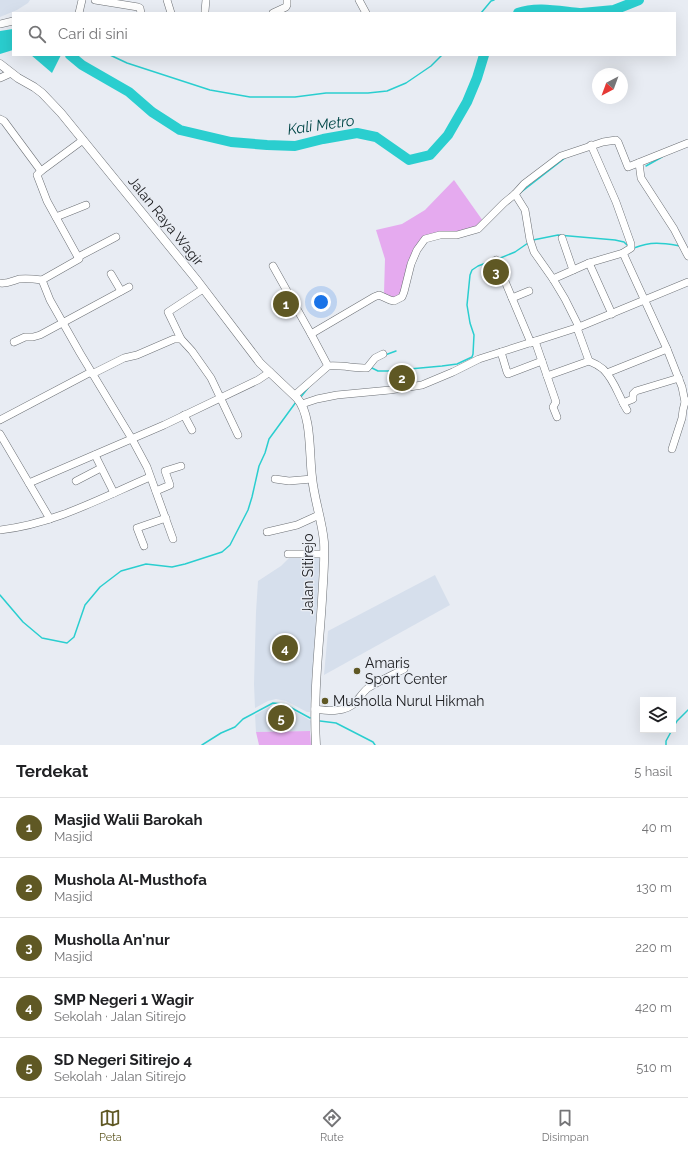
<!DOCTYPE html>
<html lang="id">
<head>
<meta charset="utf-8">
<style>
  :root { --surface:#fff; --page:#f2f2f2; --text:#202124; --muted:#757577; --line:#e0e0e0; --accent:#5f5824 }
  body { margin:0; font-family:Raleway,sans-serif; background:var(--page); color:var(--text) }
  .controls { position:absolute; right:12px; bottom:12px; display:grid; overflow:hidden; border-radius:0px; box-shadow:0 4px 16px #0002 }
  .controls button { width:36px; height:36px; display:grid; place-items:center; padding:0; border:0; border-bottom:1px solid var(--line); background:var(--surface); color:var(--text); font:20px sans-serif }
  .compass { position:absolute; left:592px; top:68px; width:36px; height:36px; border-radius:50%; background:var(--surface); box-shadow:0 4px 16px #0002; rotate:221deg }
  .you { position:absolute; left:321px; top:302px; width:14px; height:14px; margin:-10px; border:3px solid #fff; border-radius:50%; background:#1a73e8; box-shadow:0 0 0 6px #1a73e833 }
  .badge { display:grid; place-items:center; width:26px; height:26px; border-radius:50%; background:var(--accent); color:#fff; font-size:13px; font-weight:700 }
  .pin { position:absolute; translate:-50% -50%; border:2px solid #fff; box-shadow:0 1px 4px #0006 }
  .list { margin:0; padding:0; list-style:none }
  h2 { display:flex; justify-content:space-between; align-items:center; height:52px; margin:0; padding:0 16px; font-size:17px }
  h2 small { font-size:13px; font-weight:400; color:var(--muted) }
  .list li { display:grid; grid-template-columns:26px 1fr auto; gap:12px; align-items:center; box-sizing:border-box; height:60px; padding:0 16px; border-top:1px solid var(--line) }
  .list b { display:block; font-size:15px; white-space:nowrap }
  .list p { margin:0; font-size:13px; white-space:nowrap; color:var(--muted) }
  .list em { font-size:13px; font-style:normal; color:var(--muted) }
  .icon { flex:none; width:22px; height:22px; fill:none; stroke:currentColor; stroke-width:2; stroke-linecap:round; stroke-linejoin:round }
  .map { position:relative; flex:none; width:688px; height:745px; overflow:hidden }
  .search { position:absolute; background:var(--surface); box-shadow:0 4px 16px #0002; left:12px; right:12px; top:12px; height:44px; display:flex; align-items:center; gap:10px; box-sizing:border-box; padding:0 14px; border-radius:0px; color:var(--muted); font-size:15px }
  .sheet { height:352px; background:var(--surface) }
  nav { display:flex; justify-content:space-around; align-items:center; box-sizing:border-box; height:56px; border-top:1px solid var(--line); background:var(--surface); font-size:11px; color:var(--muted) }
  nav a { display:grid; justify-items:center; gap:2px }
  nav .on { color:var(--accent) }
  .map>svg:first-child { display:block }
</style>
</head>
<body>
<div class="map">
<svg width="688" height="745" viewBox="0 0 688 745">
  <rect width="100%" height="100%" fill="#e8ecf3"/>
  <g fill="#d6dfec">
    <path d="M 0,0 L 30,0 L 28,3 L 17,10 L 0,17 Z"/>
    <path d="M 292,555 L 320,556 L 310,712 L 307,712 L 286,701 L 276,699 L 268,701 L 255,708 L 254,684 L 256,612 L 258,581 L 281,566 Z"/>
    <path d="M 435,575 L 450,605 L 324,675 L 328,631 Z"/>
    <path d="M 276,705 L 282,706 L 298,713 L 311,721 L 310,731 L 256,732 L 255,715 L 269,707 Z"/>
  </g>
  <g fill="#e5aaef">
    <path d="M 454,180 L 483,221 L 478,227 L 422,240 L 402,293 L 395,298 L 386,296 L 384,293 L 385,259 L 376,230 L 402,224 L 425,210 Z"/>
    <path d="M 310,731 L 311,745 L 259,745 L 256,732 Z"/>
  </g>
  <g fill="#2acecf">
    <path d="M 13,29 L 13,50 L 0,54 L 0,31 Z"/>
    <path d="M 31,55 L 61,55 L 52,73 Z"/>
  </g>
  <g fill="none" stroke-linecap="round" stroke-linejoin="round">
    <g stroke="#2acecf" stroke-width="1.5">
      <path d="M 481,13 L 491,1 L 494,0"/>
      <path d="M 110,55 L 127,63 L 210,90 L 250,97 L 295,97 L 326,93 L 368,93 L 387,91 L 406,83 L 431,66 L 442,55"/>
      <path d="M 646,166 L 662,157"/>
      <path d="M 520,193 L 565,158"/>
      <path d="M 533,240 L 558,235 L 615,240 L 624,242 L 627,245"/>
      <path d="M 634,248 C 652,241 662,243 681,246"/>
      <path d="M 498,259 L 515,252 L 528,243"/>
      <path d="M 385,355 L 396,351"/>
      <path d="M 370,369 L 372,368 L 378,371 L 388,371 L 442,366 L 457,364 L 472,357 L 473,354 L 474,335 L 470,323 L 467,305 L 470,275 L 472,270 L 478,266 L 494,260"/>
      <path d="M 300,398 L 308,388"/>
      <path d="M 0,595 L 23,622 L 42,638 L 67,643 L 74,637 L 85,605 L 100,587 L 121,571 L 146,564 L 172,567 L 185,564 L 222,552 L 230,545 L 248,510 L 252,497 L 259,466 L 265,453 L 269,439 L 296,402"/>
      <path d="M 320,721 L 336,723 L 373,742 L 375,745"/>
      <path d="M 673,728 L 677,721 L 688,710"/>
      <path d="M 202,745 L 221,733 L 235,727 L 243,719 L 273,703 L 283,704 L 288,706 L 310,718"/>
      <path d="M 666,745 L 666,741 L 672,730"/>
    </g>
    <g stroke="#2acecf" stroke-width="10">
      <path d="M 518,13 C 536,6 559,11 579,13"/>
      <path d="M 582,13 L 614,10 L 639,0"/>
      <path d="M 70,55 L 82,65 L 129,92 L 152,112 L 180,130 L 231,142 L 267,145 L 295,146 L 323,139 L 357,133 L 376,137 L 409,160 L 430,155 L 448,135 L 467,102 L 477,78 L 484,55"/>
    </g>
    <g stroke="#6c7075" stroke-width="8">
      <g id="minor">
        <path d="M 95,0 L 138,7 L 140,8 L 141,13"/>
        <path d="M 167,0 L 171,13"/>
        <path d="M 359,0 L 366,13"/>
        <path d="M 205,11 L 206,0"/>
        <path d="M 79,13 L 82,0"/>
        <path d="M 273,13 L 286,7 L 287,5 L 287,0"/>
        <path d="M 0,24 L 13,21"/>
        <path d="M 0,78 L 11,73"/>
        <path d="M 0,119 L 4,121 L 41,171"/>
        <path d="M 83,140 L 41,171 L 37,175 L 47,201 L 79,259 L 42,280 L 50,300 L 80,353 L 132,439 L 147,467 L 173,539"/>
        <path d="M 591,145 L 616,202 L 631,244 L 631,248 L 623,253"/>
        <path d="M 639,163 L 641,178 L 674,229 L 688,256"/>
        <path d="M 515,194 L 525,210 L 530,240 L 534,252 L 553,279 L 565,299 L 579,327"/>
        <path d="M 56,217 L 86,205"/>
        <path d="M 562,238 L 573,270"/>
        <path d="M 78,257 L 116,237"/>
        <path d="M 496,260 L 531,343"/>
        <path d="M 589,263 L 612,314"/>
        <path d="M 273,266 L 311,334 L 328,366"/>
        <path d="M 111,274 L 121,291"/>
        <path d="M 553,279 L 589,263 L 623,253 L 667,349 L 682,387 L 685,402 L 688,401"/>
        <path d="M 0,283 C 7,284 12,281 19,279 C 27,278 35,279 42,280"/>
        <path d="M 512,298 L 529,291"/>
        <path d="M 577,328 L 589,361 C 594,363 598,365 603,369 C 614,379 619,397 627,410"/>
        <path d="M 311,334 L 374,297 L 379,295 L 390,300 L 394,301 L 402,297 L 404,292 L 411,264 L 417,250 L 425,239 L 440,235 L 457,235 L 478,229 L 504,203 L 515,194 L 524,184 L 561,156 L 603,142 L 616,140 L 618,142 L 628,167 L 688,143"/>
        <path d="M 181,339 L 168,312 L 203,289"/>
        <path d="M 535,341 L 556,402 L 553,407 L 557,417"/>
        <path d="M 14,342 L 25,337 L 33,337 L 40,335 L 129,287"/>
        <path d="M 501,352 L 507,372 L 508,374 L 542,361"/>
        <path d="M 607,373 L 667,349"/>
        <path d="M 92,374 L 124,358 L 137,355 L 174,339 L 181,339 L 192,351 L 211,378 L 238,435"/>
        <path d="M 547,376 L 589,361"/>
        <path d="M 295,395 L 328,366 C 341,365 354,368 367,368 L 375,358 L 383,354"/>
        <path d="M 623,403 L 633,399 L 633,394 L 636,391 L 679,378"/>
        <path d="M 302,404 L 317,399 L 337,395 L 390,390 L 422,385 L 453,372 L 479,359 L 579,327 L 688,282"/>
        <path d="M 184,415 L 192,430"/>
        <path d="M 0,420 L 91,372"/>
        <path d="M 0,434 L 50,519"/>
        <path d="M 672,449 L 682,418 L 683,410 L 685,402"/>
        <path d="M 95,455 L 114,493"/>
        <path d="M 275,479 L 289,481 L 312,479"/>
        <path d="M 76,481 L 101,468"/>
        <path d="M 29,483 L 164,425 L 258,380 L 270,372"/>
        <path d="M 156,491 L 170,485 L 165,471 L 181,466"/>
        <path d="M 0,530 C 54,524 101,498 150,477"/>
        <path d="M 267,532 L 297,525 L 319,515"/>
        <path d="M 144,546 L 137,528 L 166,518"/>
        <path d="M 288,554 L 324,554"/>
        <path d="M 315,709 C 329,711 345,713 356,702 C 360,697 363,692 368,688 C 379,681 392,675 404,669"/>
      </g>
    </g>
    <g stroke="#6c7075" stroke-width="9">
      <path id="major" d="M 0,64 L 18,78 L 34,87 L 42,93 L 61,113 L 196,279 L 260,363 L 297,398 C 312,415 309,454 312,477 C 314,499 322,520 324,542 C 325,561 323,581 322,600 C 319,648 313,696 316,745"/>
    </g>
    <use href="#minor" stroke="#fff" stroke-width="7"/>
    <use href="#major" stroke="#fff" stroke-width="8"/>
  </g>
  <g fill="#5f5824" stroke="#e8ecf3" stroke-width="1.5">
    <circle cx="357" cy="671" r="4"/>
    <circle cx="325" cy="701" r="4"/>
  </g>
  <g text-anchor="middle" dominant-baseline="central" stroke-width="3" stroke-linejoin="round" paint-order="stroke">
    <g font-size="14" fill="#202124" stroke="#e8ecf3">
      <text transform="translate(166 221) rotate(51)">Jalan Raya Wagir</text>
      <text transform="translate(308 574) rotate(-90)">Jalan Sitirejo</text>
    </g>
    <g font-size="14" fill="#202124" stroke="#e8ecf3" text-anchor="start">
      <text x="365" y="663">Amaris<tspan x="365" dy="16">Sport Center</tspan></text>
      <text x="333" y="701">Musholla Nurul Hikmah</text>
    </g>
    <g font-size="15" font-style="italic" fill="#004647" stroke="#e8ecf3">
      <text transform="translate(321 125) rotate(-8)">Kali Metro</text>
    </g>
  </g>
</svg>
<div class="controls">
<button><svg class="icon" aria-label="layers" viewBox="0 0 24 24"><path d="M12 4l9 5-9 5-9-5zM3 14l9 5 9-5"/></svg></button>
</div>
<svg class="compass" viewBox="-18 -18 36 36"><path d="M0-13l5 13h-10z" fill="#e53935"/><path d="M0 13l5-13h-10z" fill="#757577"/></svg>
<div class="you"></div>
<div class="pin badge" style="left:286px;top:304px">1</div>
<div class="pin badge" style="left:402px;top:378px">2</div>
<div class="pin badge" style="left:496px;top:272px">3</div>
<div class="pin badge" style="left:285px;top:648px">4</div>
<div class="pin badge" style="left:281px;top:718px">5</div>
<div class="search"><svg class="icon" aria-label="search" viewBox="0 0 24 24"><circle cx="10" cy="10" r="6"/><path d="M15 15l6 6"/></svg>Cari di sini</div>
</div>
<section class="sheet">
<h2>Terdekat<small>5 hasil</small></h2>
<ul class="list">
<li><span class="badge">1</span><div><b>Masjid Walii Barokah</b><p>Masjid</p></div><em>40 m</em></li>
<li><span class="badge">2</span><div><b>Mushola Al-Musthofa</b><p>Masjid</p></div><em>130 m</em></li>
<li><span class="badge">3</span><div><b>Musholla An'nur</b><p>Masjid</p></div><em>220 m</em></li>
<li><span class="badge">4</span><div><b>SMP Negeri 1 Wagir</b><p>Sekolah · Jalan Sitirejo</p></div><em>420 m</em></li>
<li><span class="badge">5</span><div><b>SD Negeri Sitirejo 4</b><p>Sekolah · Jalan Sitirejo</p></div><em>510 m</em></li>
</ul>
</section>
<nav>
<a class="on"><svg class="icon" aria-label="map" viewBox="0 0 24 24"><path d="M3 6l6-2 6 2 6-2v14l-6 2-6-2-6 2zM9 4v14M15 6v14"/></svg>Peta</a>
<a><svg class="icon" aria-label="directions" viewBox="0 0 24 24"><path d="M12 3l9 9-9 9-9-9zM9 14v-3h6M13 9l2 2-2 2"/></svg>Rute</a>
<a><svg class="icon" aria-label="saved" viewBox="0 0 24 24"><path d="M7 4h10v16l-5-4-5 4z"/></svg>Disimpan</a>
</nav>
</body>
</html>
